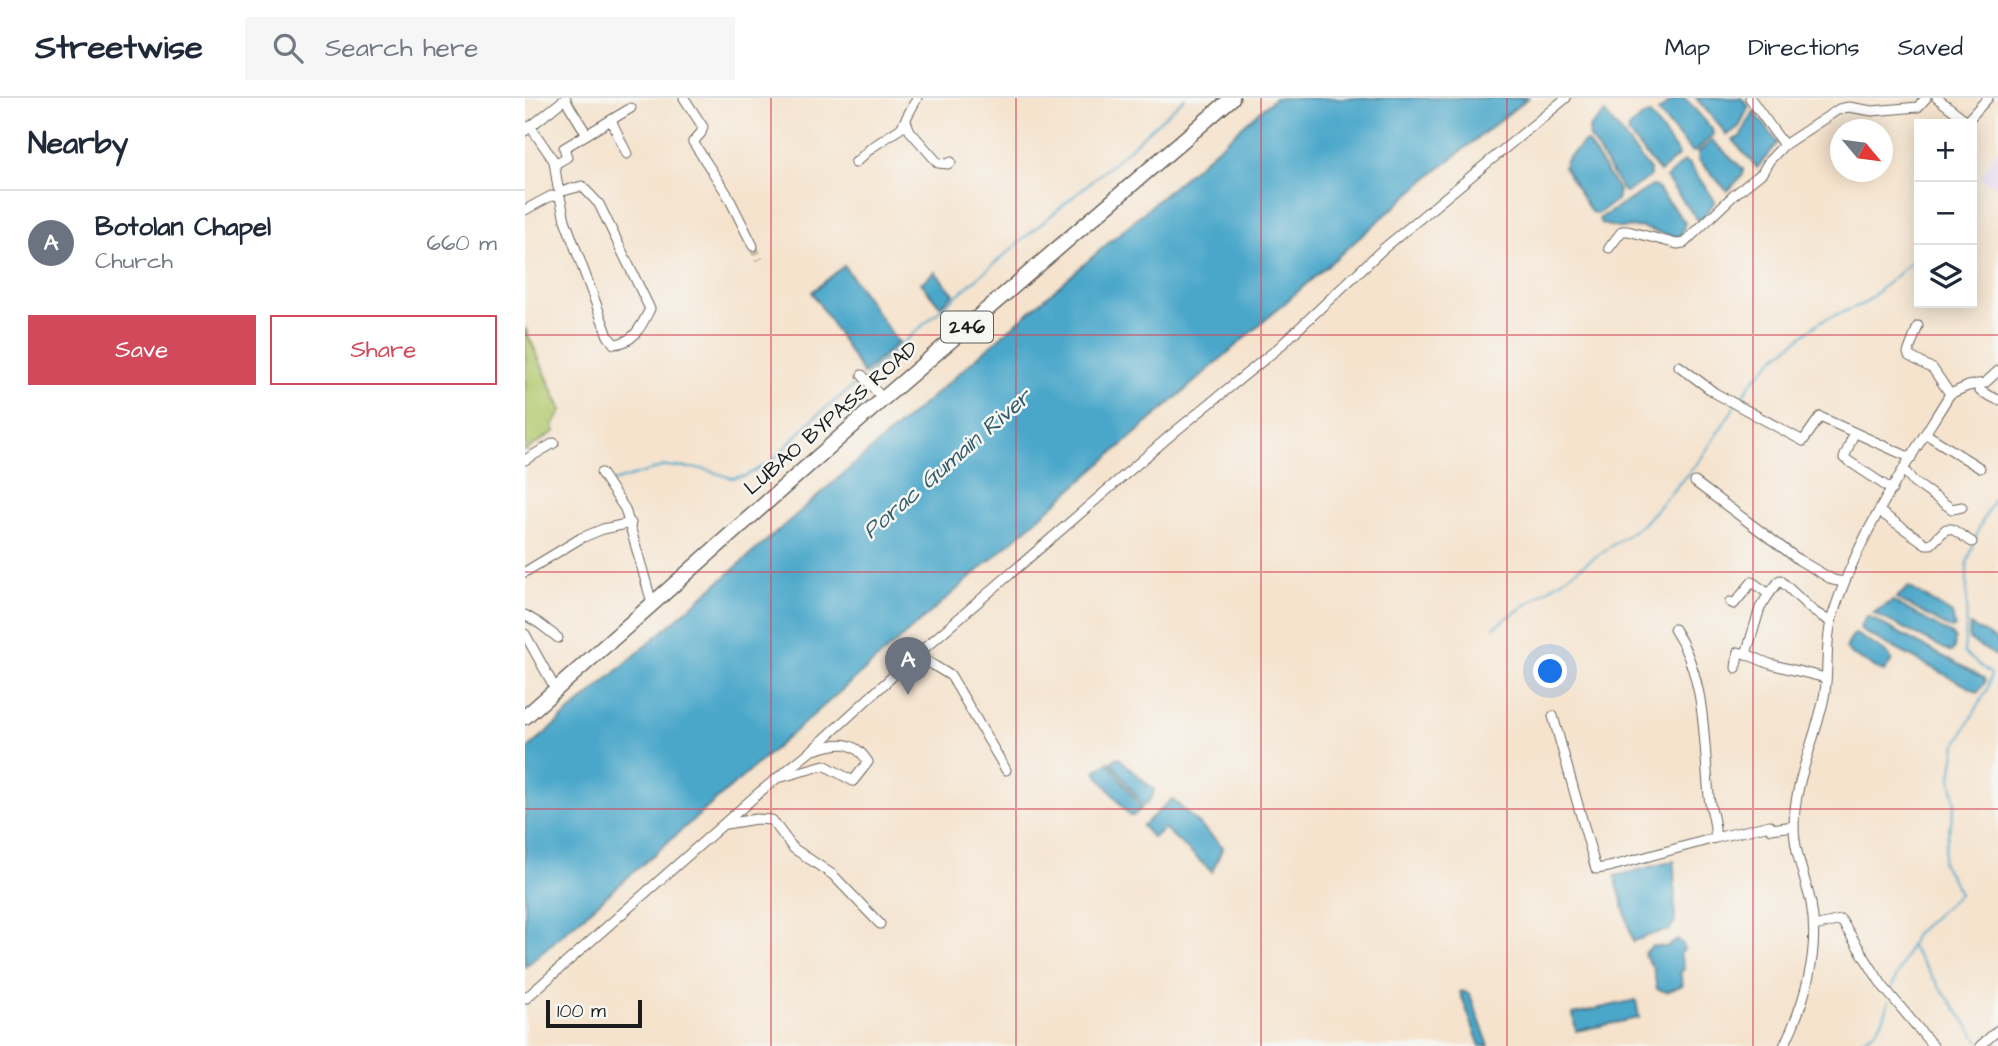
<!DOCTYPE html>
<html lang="en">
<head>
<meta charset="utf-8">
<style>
  :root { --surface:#fff; --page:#f6f6f7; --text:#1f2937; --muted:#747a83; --line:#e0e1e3; --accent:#d1495b }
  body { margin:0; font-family:"Architects Daughter",sans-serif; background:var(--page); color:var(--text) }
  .controls { position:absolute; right:21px; top:21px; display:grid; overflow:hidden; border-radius:0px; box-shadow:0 4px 18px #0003 }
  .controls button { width:63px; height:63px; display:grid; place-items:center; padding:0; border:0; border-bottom:2px solid var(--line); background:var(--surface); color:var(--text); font:35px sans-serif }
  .compass { position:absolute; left:1305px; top:21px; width:63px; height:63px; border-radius:50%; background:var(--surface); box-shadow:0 4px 18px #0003; rotate:119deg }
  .scale { position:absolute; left:21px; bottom:18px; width:96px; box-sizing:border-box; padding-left:7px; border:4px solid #1c1c1c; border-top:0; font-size:19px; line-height:24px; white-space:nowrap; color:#1c1c1c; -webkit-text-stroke:5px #f6f6f2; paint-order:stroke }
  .you { position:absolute; left:1026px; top:574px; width:24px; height:24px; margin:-18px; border:5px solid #fff; border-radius:50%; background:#1a73e8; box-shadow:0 0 0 10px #1a73e833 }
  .badge { display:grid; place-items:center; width:46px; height:46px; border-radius:50%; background:var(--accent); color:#fff; font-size:23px; font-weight:700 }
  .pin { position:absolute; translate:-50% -58px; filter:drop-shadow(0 2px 4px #0008) }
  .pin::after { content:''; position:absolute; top:37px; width:24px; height:21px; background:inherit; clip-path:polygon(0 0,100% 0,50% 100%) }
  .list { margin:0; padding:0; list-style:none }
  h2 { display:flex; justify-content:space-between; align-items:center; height:91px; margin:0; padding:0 28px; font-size:30px }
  h2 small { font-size:23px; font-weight:400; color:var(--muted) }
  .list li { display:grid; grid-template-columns:46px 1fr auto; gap:21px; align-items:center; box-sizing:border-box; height:105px; padding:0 28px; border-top:2px solid var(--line) }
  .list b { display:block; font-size:26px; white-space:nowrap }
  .list p { margin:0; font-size:23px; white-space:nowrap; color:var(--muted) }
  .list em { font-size:23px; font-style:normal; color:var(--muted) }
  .actions { display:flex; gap:14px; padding:21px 28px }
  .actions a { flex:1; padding:16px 0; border:2px solid var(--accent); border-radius:0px; text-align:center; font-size:24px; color:var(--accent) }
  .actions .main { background:var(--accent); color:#fff }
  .icon { flex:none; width:38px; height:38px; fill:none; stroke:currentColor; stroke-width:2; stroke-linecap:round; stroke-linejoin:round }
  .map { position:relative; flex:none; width:1473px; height:948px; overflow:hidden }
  header { display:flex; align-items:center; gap:42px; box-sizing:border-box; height:98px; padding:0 35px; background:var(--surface); border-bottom:2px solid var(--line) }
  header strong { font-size:33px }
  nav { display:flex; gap:38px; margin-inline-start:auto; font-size:24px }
  .search { width:490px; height:63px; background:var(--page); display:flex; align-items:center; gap:18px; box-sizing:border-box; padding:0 24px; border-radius:0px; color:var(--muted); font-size:26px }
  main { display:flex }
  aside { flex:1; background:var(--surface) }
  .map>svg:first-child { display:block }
</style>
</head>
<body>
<header>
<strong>Streetwise</strong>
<div class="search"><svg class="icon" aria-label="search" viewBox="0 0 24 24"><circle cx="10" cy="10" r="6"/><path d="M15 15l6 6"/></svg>Search here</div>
<nav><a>Map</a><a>Directions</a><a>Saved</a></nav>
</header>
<main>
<aside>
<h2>Nearby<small></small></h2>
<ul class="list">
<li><span class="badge" style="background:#6b7280">A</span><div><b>Botolan Chapel</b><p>Church</p></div><em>660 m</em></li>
</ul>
<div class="actions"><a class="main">Save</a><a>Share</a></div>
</aside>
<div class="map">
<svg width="1473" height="948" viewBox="0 0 1473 948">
  <rect width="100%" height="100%" fill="#f6f6f2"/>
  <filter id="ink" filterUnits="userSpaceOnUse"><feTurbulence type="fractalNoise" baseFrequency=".0143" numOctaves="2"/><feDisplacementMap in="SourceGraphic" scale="14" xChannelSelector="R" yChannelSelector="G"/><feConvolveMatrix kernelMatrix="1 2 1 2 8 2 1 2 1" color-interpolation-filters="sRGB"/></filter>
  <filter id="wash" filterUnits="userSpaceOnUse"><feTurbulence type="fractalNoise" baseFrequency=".00686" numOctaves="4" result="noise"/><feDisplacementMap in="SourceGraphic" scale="28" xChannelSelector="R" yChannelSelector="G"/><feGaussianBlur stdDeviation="1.57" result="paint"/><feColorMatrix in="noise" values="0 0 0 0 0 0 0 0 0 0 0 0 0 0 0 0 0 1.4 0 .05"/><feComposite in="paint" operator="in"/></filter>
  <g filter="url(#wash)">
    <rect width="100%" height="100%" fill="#f5e3cd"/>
    <path fill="#e5d3f1" d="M 1473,51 L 1473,90 L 1455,79 Z"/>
    <path fill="#b1c86c" stroke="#667244" stroke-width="2" d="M 0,230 L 37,313 L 28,327 L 30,333 L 0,353 Z"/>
    <g fill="#4ca7ca" stroke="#346273" stroke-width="2">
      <path d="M 750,0 L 1003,0 L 905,78 L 0,869 L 0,653 Z"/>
      <path d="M 1150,0 L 1160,0 L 1187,31 L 1188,37 L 1170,54 L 1166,53 L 1133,14 Z"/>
      <path d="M 1171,0 L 1216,0 L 1224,8 L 1214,29 L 1202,37 Z"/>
      <path d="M 1229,13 L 1253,45 L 1232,70 L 1208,42 L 1215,39 Z"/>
      <path d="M 1080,15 L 1125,72 L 1125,79 L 1101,94 L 1098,93 L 1065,40 L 1064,30 Z"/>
      <path d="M 1120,17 L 1125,17 L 1153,55 L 1153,58 L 1135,74 L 1103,36 L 1104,30 Z"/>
      <path d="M 1187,42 L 1218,71 L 1218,77 L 1202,93 L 1173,61 L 1173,55 Z"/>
      <path d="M 1059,44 L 1062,44 L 1094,93 L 1092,102 L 1072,116 L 1066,114 L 1039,69 L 1041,62 Z"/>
      <path d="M 1159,63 L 1164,66 L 1190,103 L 1176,122 L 1172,121 L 1141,80 Z"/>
      <path d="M 1127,88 L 1131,89 L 1160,124 L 1157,135 L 1152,140 L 1115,129 L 1094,130 L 1076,126 L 1074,121 Z"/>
      <path d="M 319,168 L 373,245 L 338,276 L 287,194 Z"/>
      <path d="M 410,174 L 429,196 L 415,208 L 396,185 Z"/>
      <path d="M 1384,489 L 1427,516 L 1430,529 L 1427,531 L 1371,500 Z"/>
      <path d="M 1368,503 L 1427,537 L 1430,540 L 1429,551 L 1426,554 L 1348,515 Z"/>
      <path d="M 1342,518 L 1459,580 L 1460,584 L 1453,594 L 1337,533 L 1335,529 Z"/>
      <path d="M 1445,527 L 1473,543 L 1473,559 L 1444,542 Z"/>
      <path d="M 1331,536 L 1362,555 L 1367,562 L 1359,574 L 1325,556 L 1321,550 L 1328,537 Z"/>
      <path d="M 593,659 L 629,692 L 628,697 L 620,707 L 618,707 L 586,664 Z"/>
      <path d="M 583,664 L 617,710 L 608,718 L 605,718 L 572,676 L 570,673 Z"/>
      <path d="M 647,701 L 698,749 L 687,774 L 639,730 L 628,740 L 617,728 Z"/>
      <path d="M 1149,763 L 1150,823 L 1144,833 C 1129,833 1122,840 1108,843 L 1090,778 Z"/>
      <path d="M 1153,842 L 1158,846 L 1159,852 L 1155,856 L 1159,871 L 1155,875 L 1158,887 L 1142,894 L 1132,891 L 1128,870 L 1119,856 L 1127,848 L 1141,849 Z"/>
      <path d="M 938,893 L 945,897 L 964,948 L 955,948 L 935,894 Z"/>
      <path d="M 1111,902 L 1114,920 L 1051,933 L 1048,916 Z"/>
    </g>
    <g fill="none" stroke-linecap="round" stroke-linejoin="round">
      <g stroke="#4ca7ca" stroke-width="2">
        <path d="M 341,278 L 431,198 L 587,66 L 660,0"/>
        <path d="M 1213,304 L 1227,284 L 1247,262 L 1296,223 L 1340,205 L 1394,157"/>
        <path d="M 88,384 L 140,368 L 178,371 L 207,380 L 220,378 L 246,364 L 289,320 L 337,281"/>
        <path d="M 1450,442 L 1455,428 L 1473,393"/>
        <path d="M 969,529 L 1118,426 L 1175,362 L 1210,308"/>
        <path d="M 1385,848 L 1454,943"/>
        <path d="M 1366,891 L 1390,836 L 1435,795 L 1417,764 L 1430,706 L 1426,679 L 1431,647 L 1462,592 L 1466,576 L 1439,555 L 1442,512 L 1442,466 L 1448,448"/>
        <path d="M 1323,948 C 1348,938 1358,931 1364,903"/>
      </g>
    </g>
  </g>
  <g filter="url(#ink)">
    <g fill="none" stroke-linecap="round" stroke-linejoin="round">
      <path stroke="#cabbaa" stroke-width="9" stroke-dasharray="9 4.5" stroke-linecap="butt" d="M 228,148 L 234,162"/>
      <g stroke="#68625a" stroke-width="11">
        <g id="minor">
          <path d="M 159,0 L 178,29 L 176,35 L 168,44 L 202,96 L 228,148"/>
          <path d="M 1225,0 L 1259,47"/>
          <path d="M 1412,0 L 1442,23 L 1463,0"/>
          <path d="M 40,1 L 61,35"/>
          <path d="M 86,22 L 102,56"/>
          <path d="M 381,23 L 385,33 L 413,65 L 423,66 L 426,64"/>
          <path d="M 0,33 L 41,0"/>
          <path d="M 330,65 L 346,50 L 376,30 L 392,0"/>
          <path d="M 30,66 L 42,59 L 39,50 L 106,10"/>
          <path d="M 0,112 L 26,98 L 35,99 L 40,122 L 83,238 L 89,246 C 110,245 117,226 125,211 L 74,106 L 57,88 L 38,93 L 33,90 L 29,63 L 5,28"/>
          <path d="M 1084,150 L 1097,133 L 1103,133 L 1152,146 L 1159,145 L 1209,97 L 1237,75 L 1244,63 L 1259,47 L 1314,11 L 1324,9 L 1347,13 L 1393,9 L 1401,0"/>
          <path d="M 1393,228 L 1383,255 L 1384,258 L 1408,271 L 1425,296"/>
          <path d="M 1154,268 L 1190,295 L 1278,343 L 1295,319 L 1386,360"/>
          <path d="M 337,277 L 358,301"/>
          <path d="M 1452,286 L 1455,293 L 1473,302"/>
          <path d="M 1329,335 L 1319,360 L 1367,392"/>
          <path d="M 1401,336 L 1455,370"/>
          <path d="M 0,362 L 29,345"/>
          <path d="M 1379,372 L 1389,384 L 1427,411 L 1437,409"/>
          <path d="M 76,375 L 100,411 L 127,505"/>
          <path d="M 1170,384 L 1274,462 L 1308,482 L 1319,484"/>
          <path d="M 1355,414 L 1401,446 L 1406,446 L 1421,431 L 1427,431 L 1447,444"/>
          <path d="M 0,474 L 56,440 L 78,431 L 106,425"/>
          <path d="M 1244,496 L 1235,510 L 1221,556 L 1245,566 L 1301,580"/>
          <path d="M 1205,504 L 1209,506 L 1227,484 L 1244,496 L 1255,482 L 1288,513 L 1306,524"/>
          <path d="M 0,517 L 15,526 L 33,540"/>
          <path d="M 1149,531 C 1182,581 1178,641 1184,698 C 1185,712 1192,726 1190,740 L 1245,727 L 1246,731 L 1269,728"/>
          <path d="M 0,536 L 31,592"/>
          <path d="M 385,566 L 400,562 L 426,578 L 481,672"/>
          <path d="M 1211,570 L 1213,554 L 1221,556"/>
          <path d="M 1028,618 L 1071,771 L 1084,769 L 1190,740"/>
          <path d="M 257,679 L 299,667 L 328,683 L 343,664 C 328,640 312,645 289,652"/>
          <path d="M 201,726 L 231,721 L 247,722 L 268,750 L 308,777 L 355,826"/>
          <path d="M 1289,828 L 1316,822 L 1357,887 L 1408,948"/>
          <path d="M 0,901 L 236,693 L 286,653 L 380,567 L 647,336 L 752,251 L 858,151 L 1041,0"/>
          <path d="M 1259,948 C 1280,905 1295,853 1286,805 C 1280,780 1269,753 1269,728 C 1269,685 1289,645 1298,604 C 1305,577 1299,547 1307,520 C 1331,440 1381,367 1425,296 L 1443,288 L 1460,285 L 1473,273"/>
          <path d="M 1455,948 L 1473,932"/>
        </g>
      </g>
      <g stroke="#68625a" stroke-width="17">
        <path id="highway" d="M 0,619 L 358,301 L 707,0"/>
      </g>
      <use href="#minor" stroke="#fff" stroke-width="9"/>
      <use href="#highway" stroke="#fff" stroke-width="14"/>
    </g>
  </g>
  <path fill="none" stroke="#d1495b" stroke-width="2" stroke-opacity="0.55" d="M 246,0 L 246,948M 491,0 L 491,948M 736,0 L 736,948M 982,0 L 982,948M 1228,0 L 1228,948M 0,237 L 1473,237M 0,474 L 1473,474M 0,711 L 1473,711"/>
  <g text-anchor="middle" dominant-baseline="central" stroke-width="5" stroke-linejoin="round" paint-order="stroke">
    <rect fill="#f6f6f2" stroke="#5d5d5c" stroke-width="2" x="416" y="213.5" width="52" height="31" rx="5"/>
    <g font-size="19" font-weight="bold" fill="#1c1c1c">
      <text x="442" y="229">246</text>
    </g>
    <g font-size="21" fill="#1c1c1c" stroke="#f6f6f2">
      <text transform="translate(306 320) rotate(-41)">LUBAO BYPASS ROAD</text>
    </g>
    <g font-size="23" font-style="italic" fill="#325b6a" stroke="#f6f6f2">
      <text transform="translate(422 366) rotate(-41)">Porac Gumain River</text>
    </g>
  </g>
</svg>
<div class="controls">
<button>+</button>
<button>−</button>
<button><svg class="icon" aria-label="layers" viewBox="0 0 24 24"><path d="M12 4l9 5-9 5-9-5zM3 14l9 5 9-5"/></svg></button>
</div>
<svg class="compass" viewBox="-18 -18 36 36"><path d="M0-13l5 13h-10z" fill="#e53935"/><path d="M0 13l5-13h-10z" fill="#747a83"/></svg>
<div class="scale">100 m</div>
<div class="you"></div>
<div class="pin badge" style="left:383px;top:597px;background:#6b7280">A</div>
</div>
</main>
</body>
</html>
